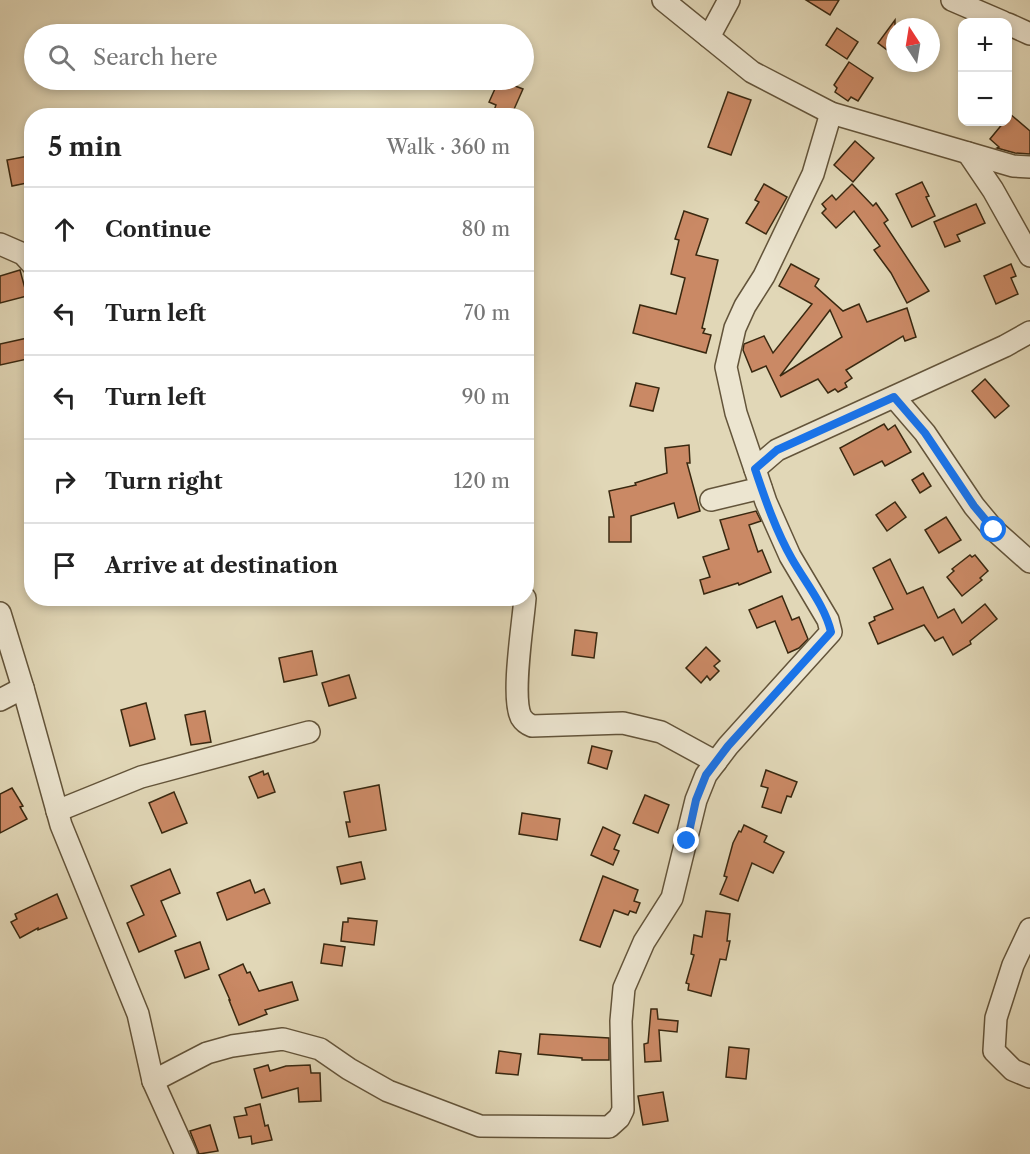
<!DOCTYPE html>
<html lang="en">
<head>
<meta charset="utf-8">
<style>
  :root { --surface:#fff; --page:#f2f2f2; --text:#222; --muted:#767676; --line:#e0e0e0 }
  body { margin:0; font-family:"Libre Caslon Text",serif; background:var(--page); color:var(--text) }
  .controls { position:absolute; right:18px; top:18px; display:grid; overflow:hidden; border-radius:12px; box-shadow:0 3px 9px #0003 }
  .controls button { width:54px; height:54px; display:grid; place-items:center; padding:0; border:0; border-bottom:2px solid var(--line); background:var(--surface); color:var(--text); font:30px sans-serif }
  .compass { position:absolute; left:886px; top:18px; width:54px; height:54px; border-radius:50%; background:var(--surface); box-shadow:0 3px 9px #0003; rotate:348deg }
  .stop { position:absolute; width:18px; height:18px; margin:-14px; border:4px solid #1a73e8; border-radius:50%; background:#fff }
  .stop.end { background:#1a73e8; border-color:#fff; box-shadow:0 2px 6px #0008 }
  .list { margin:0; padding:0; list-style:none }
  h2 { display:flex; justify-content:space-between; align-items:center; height:78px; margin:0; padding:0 24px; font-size:26px }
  h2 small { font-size:20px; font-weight:400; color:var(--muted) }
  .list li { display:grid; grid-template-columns:39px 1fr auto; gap:18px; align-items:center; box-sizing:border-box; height:84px; padding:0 24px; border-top:2px solid var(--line) }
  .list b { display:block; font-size:22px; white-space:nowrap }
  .list em { font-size:20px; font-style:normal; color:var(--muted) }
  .icon { flex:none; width:33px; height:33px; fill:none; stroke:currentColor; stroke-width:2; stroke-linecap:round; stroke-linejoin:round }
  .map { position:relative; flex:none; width:1030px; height:1154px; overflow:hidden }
  .search { position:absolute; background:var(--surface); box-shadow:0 3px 9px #0003; left:24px; top:24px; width:510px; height:66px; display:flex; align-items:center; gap:15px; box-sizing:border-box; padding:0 21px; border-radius:33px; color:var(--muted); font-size:22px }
  .panel { position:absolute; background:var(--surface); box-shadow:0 3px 9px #0003; left:24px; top:108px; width:510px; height:498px; border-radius:24px }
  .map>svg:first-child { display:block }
</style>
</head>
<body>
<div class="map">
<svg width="1030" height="1154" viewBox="0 0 1030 1154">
  <rect width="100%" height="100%" fill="#e1d7b7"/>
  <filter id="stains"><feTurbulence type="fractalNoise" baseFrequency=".00333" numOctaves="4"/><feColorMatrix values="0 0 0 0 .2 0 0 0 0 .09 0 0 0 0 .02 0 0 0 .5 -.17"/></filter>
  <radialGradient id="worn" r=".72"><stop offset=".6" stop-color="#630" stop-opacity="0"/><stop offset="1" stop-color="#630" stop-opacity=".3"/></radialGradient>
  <g fill="#ca8965" stroke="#392810" stroke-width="1.5" fill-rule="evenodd">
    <path d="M 806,0 L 839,0 L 830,15 Z"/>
    <path d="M 895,20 L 895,56 L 878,43 Z"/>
    <path d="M 837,28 L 858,42 L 847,59 L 826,45 Z"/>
    <path d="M 849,62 L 873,78 L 858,101 L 851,97 L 848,101 L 835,92 L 837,88 L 834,85 Z"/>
    <path d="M 499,80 L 523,89 L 511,116 L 492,116 L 496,105 L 489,102 Z"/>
    <path d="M 728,92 L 751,100 L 731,155 L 708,147 Z"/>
    <path d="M 1010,114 L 1030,131 L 1030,154 L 1015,153 L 997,148 L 999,147 L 990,139 L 1004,122 L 1008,122 Z"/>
    <path d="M 855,141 L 874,158 L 853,182 L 834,165 Z"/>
    <path d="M 29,156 L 32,182 L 12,186 L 7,160 Z"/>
    <path d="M 922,182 L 929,196 L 926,197 L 935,216 L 912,227 L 896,194 Z"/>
    <path d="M 764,184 L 787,197 L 766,234 L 746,223 L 759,202 L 755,200 Z"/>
    <path d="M 852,184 L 873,206 L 876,203 L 888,220 L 884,223 L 929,291 L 907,303 L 891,273 L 874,250 L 880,246 L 854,211 L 836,228 L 822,213 L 826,209 L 822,204 L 832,195 L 836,200 Z"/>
    <path d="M 976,204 L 985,223 L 957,235 L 960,241 L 945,247 L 934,222 Z"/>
    <path d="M 684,211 L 708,219 L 696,255 L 718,260 L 702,328 L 705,329 L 703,333 L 711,335 L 706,353 L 633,333 L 640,305 L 676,314 L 685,278 L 671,274 L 679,240 L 675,239 Z"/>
    <path d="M 791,264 L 819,279 L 815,286 L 843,311 L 859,304 L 867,322 L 907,308 L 916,337 L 905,341 L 903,336 L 846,370 L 852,378 L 845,383 L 847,387 L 838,392 L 835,389 L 828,393 L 818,379 L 781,397 L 766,366 L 752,372 L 743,350 L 744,344 L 764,336 L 773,353 L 812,304 L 779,286 ZM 830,310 L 842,337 L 780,376 Z"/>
    <path d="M 1011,264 L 1016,276 L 1011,278 L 1018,294 L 996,304 L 984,276 Z"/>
    <path d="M 20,270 L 27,296 L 0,303 L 0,276 Z"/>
    <path d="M 32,337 L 32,358 L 0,365 L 0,344 Z"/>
    <path d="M 985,379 L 1009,406 L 995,418 L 972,391 Z"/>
    <path d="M 636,383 L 659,388 L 653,411 L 630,406 Z"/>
    <path d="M 884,424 L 888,430 L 895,425 L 911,452 L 885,466 L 882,461 L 854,475 L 840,448 Z"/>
    <path d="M 689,445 L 690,463 L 687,463 L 700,511 L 678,518 L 674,503 L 631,516 L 631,542 L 609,542 L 609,517 L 614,517 L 609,491 L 636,485 L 635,483 L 667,473 L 665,448 Z"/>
    <path d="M 923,473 L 931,486 L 920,493 L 912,480 Z"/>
    <path d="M 895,502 L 906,517 L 887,531 L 876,515 Z"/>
    <path d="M 756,511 L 761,521 L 749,525 L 758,552 L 762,550 L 771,572 L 739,585 L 738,583 L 704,594 L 700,580 L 710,577 L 703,557 L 729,549 L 720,520 Z"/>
    <path d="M 946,517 L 961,540 L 939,553 L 925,530 Z"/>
    <path d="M 970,555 L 972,557 L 975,555 L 988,571 L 980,578 L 982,580 L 962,596 L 947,577 L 954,571 L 952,569 Z"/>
    <path d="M 890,559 L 907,594 L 923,587 L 938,618 L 954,609 L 962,623 L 985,604 L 997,619 L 970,641 L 971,644 L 953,655 L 943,637 L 935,641 L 924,625 L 878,644 L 869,623 L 875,620 L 874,617 L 893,609 L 873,568 Z"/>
    <path d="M 782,596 L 792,620 L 799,617 L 808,639 L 799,648 L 788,653 L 775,621 L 757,628 L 749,610 Z"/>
    <path d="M 575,630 L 597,633 L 594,658 L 572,655 Z"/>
    <path d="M 706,647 L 720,661 L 714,666 L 719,671 L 710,680 L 707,676 L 701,683 L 686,668 Z"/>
    <path d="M 312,651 L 317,675 L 284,682 L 279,658 Z"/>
    <path d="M 349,675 L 356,698 L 329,706 L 322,683 Z"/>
    <path d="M 146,703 L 155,739 L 130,746 L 121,710 Z"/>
    <path d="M 205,711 L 211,742 L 191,745 L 185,715 Z"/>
    <path d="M 592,746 L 612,751 L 607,769 L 588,763 Z"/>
    <path d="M 766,770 L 797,782 L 791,797 L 787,796 L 781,813 L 762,807 L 768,788 L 761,786 Z"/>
    <path d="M 263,771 L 264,775 L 268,773 L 275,792 L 258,798 L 249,777 Z"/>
    <path d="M 379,785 L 386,830 L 349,837 L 346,822 L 350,822 L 344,792 Z"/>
    <path d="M 12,788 L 23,806 L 20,807 L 27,819 L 0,833 L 0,794 Z"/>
    <path d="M 174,792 L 187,823 L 162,833 L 149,803 Z"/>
    <path d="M 645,795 L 669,805 L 658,833 L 633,823 Z"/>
    <path d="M 522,813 L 560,819 L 557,840 L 519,834 Z"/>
    <path d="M 744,825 L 767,836 L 764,842 L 784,852 L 773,873 L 752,863 L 738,901 L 720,894 L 727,877 L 724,876 L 733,843 L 739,831 L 741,832 Z"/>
    <path d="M 603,827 L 620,835 L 614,849 L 619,851 L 613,865 L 591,855 Z"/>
    <path d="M 361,862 L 365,879 L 341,884 L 337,867 Z"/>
    <path d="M 170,869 L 180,893 L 161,901 L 176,936 L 139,952 L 127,923 L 144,915 L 131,886 Z"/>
    <path d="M 603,876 L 638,890 L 634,901 L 640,903 L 636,913 L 630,911 L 628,915 L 614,910 L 600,947 L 580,940 Z"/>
    <path d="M 250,880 L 255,893 L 264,889 L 270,903 L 227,920 L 217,893 Z"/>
    <path d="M 57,894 L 67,918 L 38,930 L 38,928 L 20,938 L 11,922 L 17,919 L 15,914 Z"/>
    <path d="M 706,911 L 730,914 L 727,941 L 730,941 L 726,960 L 720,959 L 711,996 L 688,990 L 689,984 L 686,983 L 694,955 L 691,954 L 694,935 L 702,937 Z"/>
    <path d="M 348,918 L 377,921 L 374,945 L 341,941 L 343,922 L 348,922 Z"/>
    <path d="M 200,942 L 209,969 L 185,978 L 175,951 Z"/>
    <path d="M 324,944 L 345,947 L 342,966 L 321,963 Z"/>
    <path d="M 243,964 L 247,973 L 250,972 L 259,991 L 292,982 L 298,1000 L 265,1010 L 267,1014 L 239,1025 L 229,1000 L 230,1000 L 219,975 Z"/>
    <path d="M 651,1009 L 657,1009 L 658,1019 L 678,1021 L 677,1032 L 659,1030 L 661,1061 L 645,1062 L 644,1044 L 648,1043 Z"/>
    <path d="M 540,1034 L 609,1038 L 609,1060 L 582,1060 L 582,1058 L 538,1054 Z"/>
    <path d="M 729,1047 L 749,1049 L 746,1079 L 726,1077 Z"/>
    <path d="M 499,1051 L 521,1054 L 518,1075 L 496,1073 Z"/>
    <path d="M 268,1065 L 270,1071 L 286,1066 L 310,1065 L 311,1073 L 320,1073 L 321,1101 L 299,1102 L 298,1088 L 262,1098 L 254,1069 Z"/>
    <path d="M 663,1092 L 668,1121 L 643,1125 L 638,1096 Z"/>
    <path d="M 260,1104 L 265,1126 L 268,1125 L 272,1140 L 252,1144 L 251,1136 L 239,1138 L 234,1117 L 247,1115 L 245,1108 Z"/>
    <path d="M 210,1125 L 218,1151 L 199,1154 L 190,1131 Z"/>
  </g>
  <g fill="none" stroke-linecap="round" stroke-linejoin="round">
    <g stroke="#63543a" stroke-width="24">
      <g id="minor">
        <path d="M 663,0 L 752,72 L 831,113 L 1013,166 L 1030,167"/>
        <path d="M 952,0 L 1003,22"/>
        <path d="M 1008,24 L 1030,34"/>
        <path d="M 709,37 L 729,0"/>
        <path d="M 968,153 L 993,190 L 1030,256"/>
        <path d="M 0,244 L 23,254 L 32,264"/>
        <path d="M 894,397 L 925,433 L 974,506 L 994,530 L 1030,562"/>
        <path d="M 755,469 L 777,450 L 1005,346 L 1030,332"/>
        <path d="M 711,500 L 761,488"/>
        <path d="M 525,598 C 523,624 511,697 521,717 C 524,722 527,724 532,726 L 623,723 L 661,732 L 716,762"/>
        <path d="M 0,613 L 23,688 L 61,825 L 138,1014 L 153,1081 L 186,1154"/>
        <path d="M 0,700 L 23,688"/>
        <path d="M 57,811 L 141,777 L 309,732"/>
        <path d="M 1030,929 L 1013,965 L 996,1018 L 994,1051 L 1013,1070 L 1030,1077"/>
        <path d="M 153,1081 L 207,1053 L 232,1046 L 283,1039 L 320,1049 L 349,1069 L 388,1091 L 480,1126 L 609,1127 L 619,1118 L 623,1110 L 621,1021 L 624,988 L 644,942 L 672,898 L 696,800 L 706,775 L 728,746 L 831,632 L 828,620 L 790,556 L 766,502 L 736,413 L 726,367 L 735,328 L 745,306 L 764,276 L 813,174 L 831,113"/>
      </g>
    </g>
    <use href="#minor" stroke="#ece5d0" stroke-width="21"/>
  </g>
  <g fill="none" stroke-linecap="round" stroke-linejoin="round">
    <path stroke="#1a73e8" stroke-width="8" d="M 687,841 L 696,800 L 706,775 L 728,746 L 831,632 C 825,606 805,582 792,559 C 776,531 765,499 755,469 L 777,450 L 894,397 L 925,433 L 974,506 L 994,530"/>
  </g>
  <rect width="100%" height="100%" filter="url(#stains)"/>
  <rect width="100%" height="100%" fill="url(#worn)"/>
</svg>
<div class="controls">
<button>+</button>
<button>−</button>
</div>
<svg class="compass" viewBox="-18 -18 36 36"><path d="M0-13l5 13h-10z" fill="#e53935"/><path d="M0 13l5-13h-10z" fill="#767676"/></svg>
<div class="stop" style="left:994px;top:530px"></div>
<div class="stop end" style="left:687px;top:841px"></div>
<div class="search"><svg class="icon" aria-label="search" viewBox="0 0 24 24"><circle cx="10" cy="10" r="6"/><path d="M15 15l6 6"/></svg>Search here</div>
<section class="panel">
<h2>5 min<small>Walk · 360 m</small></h2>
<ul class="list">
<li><svg class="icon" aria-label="ahead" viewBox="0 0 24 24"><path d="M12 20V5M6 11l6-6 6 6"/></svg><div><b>Continue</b></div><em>80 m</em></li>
<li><svg class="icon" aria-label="left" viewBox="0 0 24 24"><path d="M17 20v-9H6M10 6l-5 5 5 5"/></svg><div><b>Turn left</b></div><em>70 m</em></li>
<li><svg class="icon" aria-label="left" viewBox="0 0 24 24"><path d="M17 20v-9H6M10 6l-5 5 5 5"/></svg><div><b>Turn left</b></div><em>90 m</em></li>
<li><svg class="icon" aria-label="right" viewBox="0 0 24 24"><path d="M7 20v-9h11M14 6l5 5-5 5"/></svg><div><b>Turn right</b></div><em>120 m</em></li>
<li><svg class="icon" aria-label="arrive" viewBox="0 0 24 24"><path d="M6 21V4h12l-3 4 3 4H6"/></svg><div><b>Arrive at destination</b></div></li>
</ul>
</section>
</div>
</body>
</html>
